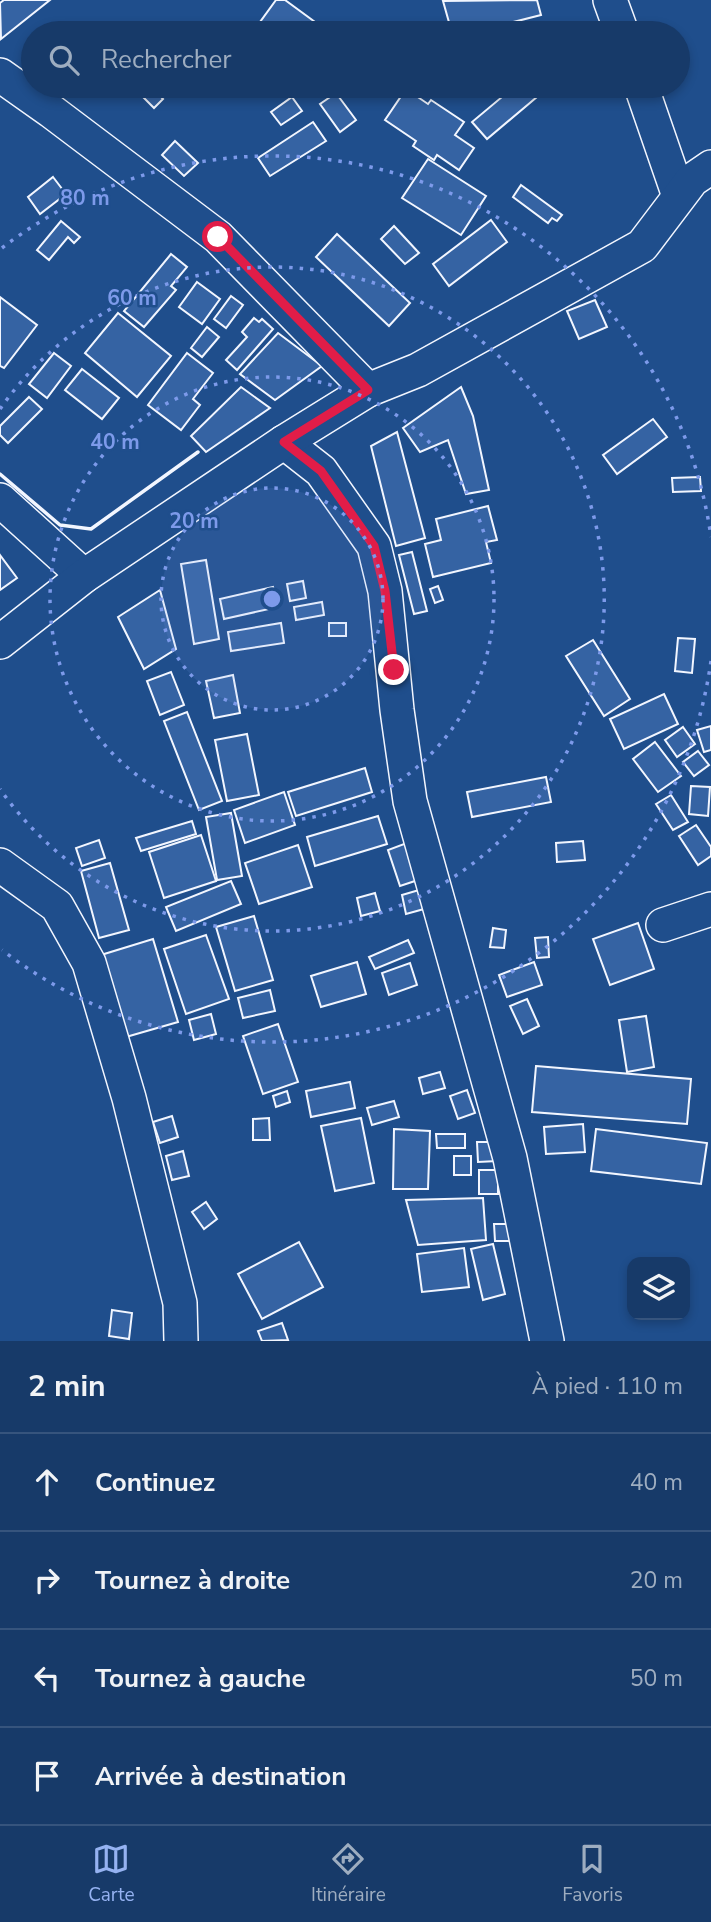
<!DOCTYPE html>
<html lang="fr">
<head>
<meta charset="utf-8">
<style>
  :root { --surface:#173a69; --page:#244571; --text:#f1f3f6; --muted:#9eadc0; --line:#36547d; --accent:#95b2f1 }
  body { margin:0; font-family:"Nunito Sans",sans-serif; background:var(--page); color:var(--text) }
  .controls { position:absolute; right:21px; bottom:21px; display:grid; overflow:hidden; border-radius:14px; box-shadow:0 4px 10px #0003 }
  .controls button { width:63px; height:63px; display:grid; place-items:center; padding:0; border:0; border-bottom:2px solid var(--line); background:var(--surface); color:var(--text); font:35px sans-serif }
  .stop { position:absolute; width:21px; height:21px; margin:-16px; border:5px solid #e11d48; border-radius:50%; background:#fff }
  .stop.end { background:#e11d48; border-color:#fff; box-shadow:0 2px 7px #0008 }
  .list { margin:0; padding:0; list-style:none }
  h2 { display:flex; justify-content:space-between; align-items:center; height:91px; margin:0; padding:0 28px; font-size:30px }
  h2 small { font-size:23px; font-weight:400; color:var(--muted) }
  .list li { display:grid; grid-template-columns:46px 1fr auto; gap:21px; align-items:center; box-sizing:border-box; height:98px; padding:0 28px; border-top:2px solid var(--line) }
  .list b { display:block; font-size:26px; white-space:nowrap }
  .list em { font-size:23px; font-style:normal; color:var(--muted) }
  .icon { flex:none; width:38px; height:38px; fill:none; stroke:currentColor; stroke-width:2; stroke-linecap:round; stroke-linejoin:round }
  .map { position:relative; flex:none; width:711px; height:1341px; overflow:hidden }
  .search { position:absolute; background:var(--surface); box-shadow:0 4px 10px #0003; left:21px; right:21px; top:21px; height:77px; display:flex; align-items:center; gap:18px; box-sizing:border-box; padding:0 24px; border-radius:38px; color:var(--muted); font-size:26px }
  .sheet { height:483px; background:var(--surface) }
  nav { display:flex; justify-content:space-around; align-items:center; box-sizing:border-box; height:98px; border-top:2px solid var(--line); background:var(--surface); font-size:19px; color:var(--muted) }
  nav a { display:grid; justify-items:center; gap:4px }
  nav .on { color:var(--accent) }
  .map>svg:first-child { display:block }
</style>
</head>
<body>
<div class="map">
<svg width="711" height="1341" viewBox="0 0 711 1341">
  <rect width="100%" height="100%" fill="#1f4e8c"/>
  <g fill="#3563a3" stroke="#f2f6ff" stroke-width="2">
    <path d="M 4,0 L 50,0 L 1,39 L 0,3 Z"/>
    <path d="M 276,0 L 285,0 L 330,33 L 252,33 Z"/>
    <path d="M 537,0 L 541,15 L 470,33 L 452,33 L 443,1 Z"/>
    <path d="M 143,86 L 150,86 L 163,99 L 154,108 L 138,92 Z"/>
    <path d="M 515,86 L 550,86 L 487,139 L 472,122 Z"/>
    <path d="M 406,89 L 428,104 L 431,100 L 464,122 L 455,135 L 474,148 L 459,170 L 437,155 L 434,160 L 413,146 L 416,141 L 385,120 Z"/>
    <path d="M 336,93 L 356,120 L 340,132 L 320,104 Z"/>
    <path d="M 292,97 L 302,111 L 281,125 L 271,112 Z"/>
    <path d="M 313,122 L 326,141 L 270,176 L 258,158 Z"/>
    <path d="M 175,141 L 198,163 L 184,176 L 162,155 Z"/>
    <path d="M 428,159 L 486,196 L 461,235 L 402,198 Z"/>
    <path d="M 53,177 L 66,194 L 40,214 L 28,197 Z"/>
    <path d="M 521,185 L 562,215 L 557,221 L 552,218 L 548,223 L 513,197 Z"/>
    <path d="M 491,220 L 507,242 L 449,286 L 433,264 Z"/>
    <path d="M 61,221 L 80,237 L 74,243 L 68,237 L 49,260 L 37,250 Z"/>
    <path d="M 394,226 L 419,253 L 405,264 L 381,239 Z"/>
    <path d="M 337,234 L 410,303 L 389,326 L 316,257 Z"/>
    <path d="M 171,254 L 187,267 L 171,286 L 176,290 L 144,327 L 124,311 Z"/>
    <path d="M 197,282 L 220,299 L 202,324 L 179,307 Z"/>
    <path d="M 231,296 L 243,305 L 226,328 L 214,319 Z"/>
    <path d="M 0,297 L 37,325 L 4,368 L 0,366 Z"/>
    <path d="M 595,300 L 607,327 L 579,339 L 567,311 Z"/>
    <path d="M 118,313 L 171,356 L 137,397 L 85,353 Z"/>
    <path d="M 254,318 L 259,322 L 262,319 L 273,329 L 237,370 L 226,360 L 247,337 L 242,332 Z"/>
    <path d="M 207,327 L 219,337 L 202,357 L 191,348 Z"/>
    <path d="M 278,333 L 322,366 L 275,400 L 240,374 Z"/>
    <path d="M 54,353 L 71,366 L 47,398 L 29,384 Z"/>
    <path d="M 187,353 L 213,373 L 193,399 L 200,405 L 181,430 L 148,405 Z"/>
    <path d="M 82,369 L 119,398 L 102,419 L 65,390 Z"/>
    <path d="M 241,387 L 270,408 L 206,452 L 191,436 Z"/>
    <path d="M 461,387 L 473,416 L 489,490 L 466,494 L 448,440 L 420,452 L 403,428 Z"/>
    <path d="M 29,397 L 42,409 L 8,443 L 0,435 L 0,426 Z"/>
    <path d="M 653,419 L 667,437 L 617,474 L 603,455 Z"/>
    <path d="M 397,432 L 425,538 L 396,546 L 371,446 Z"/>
    <path d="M 700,477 L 701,491 L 673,492 L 672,478 Z"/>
    <path d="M 488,506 L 497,540 L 486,542 L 491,563 L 433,577 L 425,544 L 441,540 L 436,519 Z"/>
    <path d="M 412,552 L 427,611 L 414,614 L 399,555 Z"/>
    <path d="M 0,555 L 17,578 L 0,590 Z"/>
    <path d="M 206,560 L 219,639 L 194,644 L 181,564 Z"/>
    <path d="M 303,581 L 306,598 L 290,601 L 287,584 Z"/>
    <path d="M 438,586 L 443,600 L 435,603 L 430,589 Z"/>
    <path d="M 273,587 L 278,607 L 224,619 L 220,599 Z"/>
    <path d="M 160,590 L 176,649 L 144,669 L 118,617 Z"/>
    <path d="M 322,602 L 324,615 L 296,620 L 294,607 Z"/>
    <path d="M 281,623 L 284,643 L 231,651 L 228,632 Z"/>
    <rect x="329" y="623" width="17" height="13"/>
    <path d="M 678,638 L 695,639 L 692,673 L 675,671 Z"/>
    <path d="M 593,640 L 630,699 L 604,716 L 566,656 Z"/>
    <path d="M 171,672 L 184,705 L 160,715 L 147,681 Z"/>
    <path d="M 233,675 L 240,713 L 214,718 L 206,681 Z"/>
    <path d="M 664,694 L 678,724 L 624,749 L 610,719 Z"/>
    <path d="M 187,712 L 222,801 L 199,810 L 164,721 Z"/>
    <path d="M 711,726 L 711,750 L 704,752 L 697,730 Z"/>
    <path d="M 683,727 L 695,744 L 677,757 L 665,740 Z"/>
    <path d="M 247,734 L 259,795 L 227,801 L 215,740 Z"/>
    <path d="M 655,742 L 681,776 L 658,792 L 633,759 Z"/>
    <path d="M 698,751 L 709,765 L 694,776 L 683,762 Z"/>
    <path d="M 365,768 L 372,792 L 296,816 L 288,792 Z"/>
    <path d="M 546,777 L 551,802 L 472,817 L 467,792 Z"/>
    <path d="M 691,786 L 710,787 L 708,816 L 689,814 Z"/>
    <path d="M 284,792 L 295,825 L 245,843 L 234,810 Z"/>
    <path d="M 671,795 L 688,822 L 673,830 L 656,804 Z"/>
    <path d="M 231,813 L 242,876 L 217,880 L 206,817 Z"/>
    <path d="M 378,816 L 387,844 L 315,866 L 307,837 Z"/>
    <path d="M 192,821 L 196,834 L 141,851 L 136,838 Z"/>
    <path d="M 696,825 L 711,847 L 711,856 L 698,865 L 679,836 Z"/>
    <path d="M 201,835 L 216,881 L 164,898 L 149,852 Z"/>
    <path d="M 99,840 L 105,858 L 82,866 L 76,848 Z"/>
    <path d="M 412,841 L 424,878 L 400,886 L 388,850 Z"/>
    <path d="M 583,841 L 585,860 L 557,862 L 556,843 Z"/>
    <path d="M 298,845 L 312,887 L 259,904 L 245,863 Z"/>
    <path d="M 110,863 L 129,930 L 99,938 L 81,871 Z"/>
    <path d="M 231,881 L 241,904 L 176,931 L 166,907 Z"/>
    <path d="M 419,890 L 424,909 L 406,914 L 402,895 Z"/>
    <path d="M 375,893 L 380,911 L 361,916 L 357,898 Z"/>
    <path d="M 254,916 L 273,980 L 235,991 L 216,927 Z"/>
    <path d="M 638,923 L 654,969 L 610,985 L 593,939 Z"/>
    <path d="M 493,928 L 506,930 L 504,948 L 490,947 Z"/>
    <path d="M 206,935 L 229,999 L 186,1014 L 164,949 Z"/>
    <path d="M 548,937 L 549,957 L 537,958 L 535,938 Z"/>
    <path d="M 153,939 L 178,1022 L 126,1037 L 101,955 Z"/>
    <path d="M 408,940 L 414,953 L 375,969 L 369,957 Z"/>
    <path d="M 357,962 L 366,994 L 321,1007 L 311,976 Z"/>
    <path d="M 534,962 L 542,985 L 507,997 L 499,975 Z"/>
    <path d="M 410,963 L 417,985 L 389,995 L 382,973 Z"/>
    <path d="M 270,990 L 275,1011 L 243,1018 L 238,998 Z"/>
    <path d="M 527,999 L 539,1026 L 523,1034 L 510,1006 Z"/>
    <path d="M 211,1014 L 216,1034 L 194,1040 L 189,1020 Z"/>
    <path d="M 646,1016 L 654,1067 L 627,1072 L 619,1020 Z"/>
    <path d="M 278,1024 L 298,1082 L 263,1094 L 243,1036 Z"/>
    <path d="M 536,1066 L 691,1079 L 687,1124 L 532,1112 Z"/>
    <path d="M 440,1072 L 445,1088 L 423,1094 L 419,1078 Z"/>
    <path d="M 350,1082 L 355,1108 L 311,1117 L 306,1091 Z"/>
    <path d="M 467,1090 L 475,1113 L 458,1119 L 450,1096 Z"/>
    <path d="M 287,1091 L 290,1102 L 276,1107 L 273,1096 Z"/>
    <path d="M 394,1101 L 399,1117 L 372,1125 L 367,1108 Z"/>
    <path d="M 172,1116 L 178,1137 L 160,1143 L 153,1122 Z"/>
    <path d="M 269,1118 L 270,1140 L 253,1140 L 253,1119 Z"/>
    <path d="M 361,1118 L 374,1183 L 335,1191 L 321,1126 Z"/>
    <path d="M 583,1124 L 585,1152 L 546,1154 L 544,1127 Z"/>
    <path d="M 394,1129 L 430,1131 L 428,1189 L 393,1189 Z"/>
    <path d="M 596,1129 L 707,1143 L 701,1184 L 591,1171 Z"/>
    <path d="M 436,1134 L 465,1134 L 465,1148 L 437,1148 Z"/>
    <path d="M 477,1142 L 496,1142 L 497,1161 L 478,1162 Z"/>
    <path d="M 183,1151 L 189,1176 L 172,1180 L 166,1156 Z"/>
    <rect x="454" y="1156" width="17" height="19"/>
    <rect x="479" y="1170" width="19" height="24"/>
    <path d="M 483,1198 L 486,1240 L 418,1245 L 406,1200 Z"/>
    <path d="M 206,1202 L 217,1219 L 204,1229 L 192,1212 Z"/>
    <path d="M 494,1224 L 513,1224 L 514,1241 L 495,1241 Z"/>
    <path d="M 299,1242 L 323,1287 L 262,1319 L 238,1274 Z"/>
    <path d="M 493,1244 L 505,1294 L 483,1300 L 471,1249 Z"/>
    <path d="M 464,1248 L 469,1287 L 422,1292 L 417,1254 Z"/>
    <path d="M 112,1310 L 132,1313 L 129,1339 L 109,1336 Z"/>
    <path d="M 282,1323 L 288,1340 L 262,1341 L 258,1331 Z"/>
  </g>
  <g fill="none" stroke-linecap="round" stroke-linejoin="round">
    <g stroke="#f2f6ff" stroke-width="36">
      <g id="minor">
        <path d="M 610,0 L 622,33"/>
        <path d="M 0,75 L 51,111 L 218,237 L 368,390"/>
        <path d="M 641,86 L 679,196"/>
        <path d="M 284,442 L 321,471 L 374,546 L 385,591 L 397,710 L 410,801 L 510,1158 L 547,1341"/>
        <path d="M 0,500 L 84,576"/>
        <path d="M 0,642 L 84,576 L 284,442 L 368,390 L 418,370 L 642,246 L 692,180 L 711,167"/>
        <path d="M 0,865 L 57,906 L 89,963 L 129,1098 L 180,1303 L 181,1341"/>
        <path d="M 663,925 L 711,909"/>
      </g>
    </g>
    <use href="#minor" stroke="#1f4e8c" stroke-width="33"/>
    <path stroke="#f2f6ff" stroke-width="3.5" d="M 0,474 L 60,525 L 91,529 L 198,452"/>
  </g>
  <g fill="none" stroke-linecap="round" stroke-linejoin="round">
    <path stroke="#e11d48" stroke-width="9" d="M 218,237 L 368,390 L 284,442 L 321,471 L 374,546 L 385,591 L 394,670"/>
  </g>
  <circle cx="272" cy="599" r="111" fill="#7d9aea" fill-opacity=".12"/>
  <g fill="none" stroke="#7d9aea" stroke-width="3.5" stroke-dasharray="3.5 7">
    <circle cx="272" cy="599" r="111"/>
    <circle cx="272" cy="599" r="222"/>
    <path d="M0 409A332 332 0 1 1 0 789"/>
    <path d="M711 661A443 443 0 0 1 2 950M2 248A443 443 0 0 1 711 537"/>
  </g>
  <circle cx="272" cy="599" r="10" fill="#7d9aea" stroke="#1f4e8c" stroke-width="3.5"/>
  <g font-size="21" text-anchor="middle" font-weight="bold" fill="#7d9aea" stroke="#1f4e8c" stroke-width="5" stroke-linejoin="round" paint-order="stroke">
    <text x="85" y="205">80 m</text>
    <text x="132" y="305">60 m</text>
    <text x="115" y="449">40 m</text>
    <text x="194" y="528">20 m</text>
  </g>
</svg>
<div class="controls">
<button><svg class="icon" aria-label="layers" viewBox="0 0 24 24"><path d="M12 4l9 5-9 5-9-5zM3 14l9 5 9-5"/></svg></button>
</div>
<div class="stop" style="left:218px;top:237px"></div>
<div class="stop end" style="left:394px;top:670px"></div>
<div class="search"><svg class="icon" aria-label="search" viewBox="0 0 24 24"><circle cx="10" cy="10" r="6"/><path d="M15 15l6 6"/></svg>Rechercher</div>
</div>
<section class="sheet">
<h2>2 min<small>À pied · 110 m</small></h2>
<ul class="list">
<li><svg class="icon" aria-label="ahead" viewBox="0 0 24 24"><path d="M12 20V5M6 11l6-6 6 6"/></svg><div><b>Continuez</b></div><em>40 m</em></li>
<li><svg class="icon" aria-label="right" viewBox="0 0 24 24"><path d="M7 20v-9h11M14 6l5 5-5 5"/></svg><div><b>Tournez à droite</b></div><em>20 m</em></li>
<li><svg class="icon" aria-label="left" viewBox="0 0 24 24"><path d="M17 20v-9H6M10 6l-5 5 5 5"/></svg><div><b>Tournez à gauche</b></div><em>50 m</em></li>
<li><svg class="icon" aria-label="arrive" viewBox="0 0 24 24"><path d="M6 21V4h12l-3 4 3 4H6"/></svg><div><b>Arrivée à destination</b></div></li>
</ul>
</section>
<nav>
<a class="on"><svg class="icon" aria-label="map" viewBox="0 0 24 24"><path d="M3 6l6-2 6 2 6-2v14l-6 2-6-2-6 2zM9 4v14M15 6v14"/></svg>Carte</a>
<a><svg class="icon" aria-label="directions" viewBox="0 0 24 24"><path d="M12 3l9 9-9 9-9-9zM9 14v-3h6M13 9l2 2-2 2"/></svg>Itinéraire</a>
<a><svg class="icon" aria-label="saved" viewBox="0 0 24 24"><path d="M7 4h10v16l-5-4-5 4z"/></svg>Favoris</a>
</nav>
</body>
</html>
